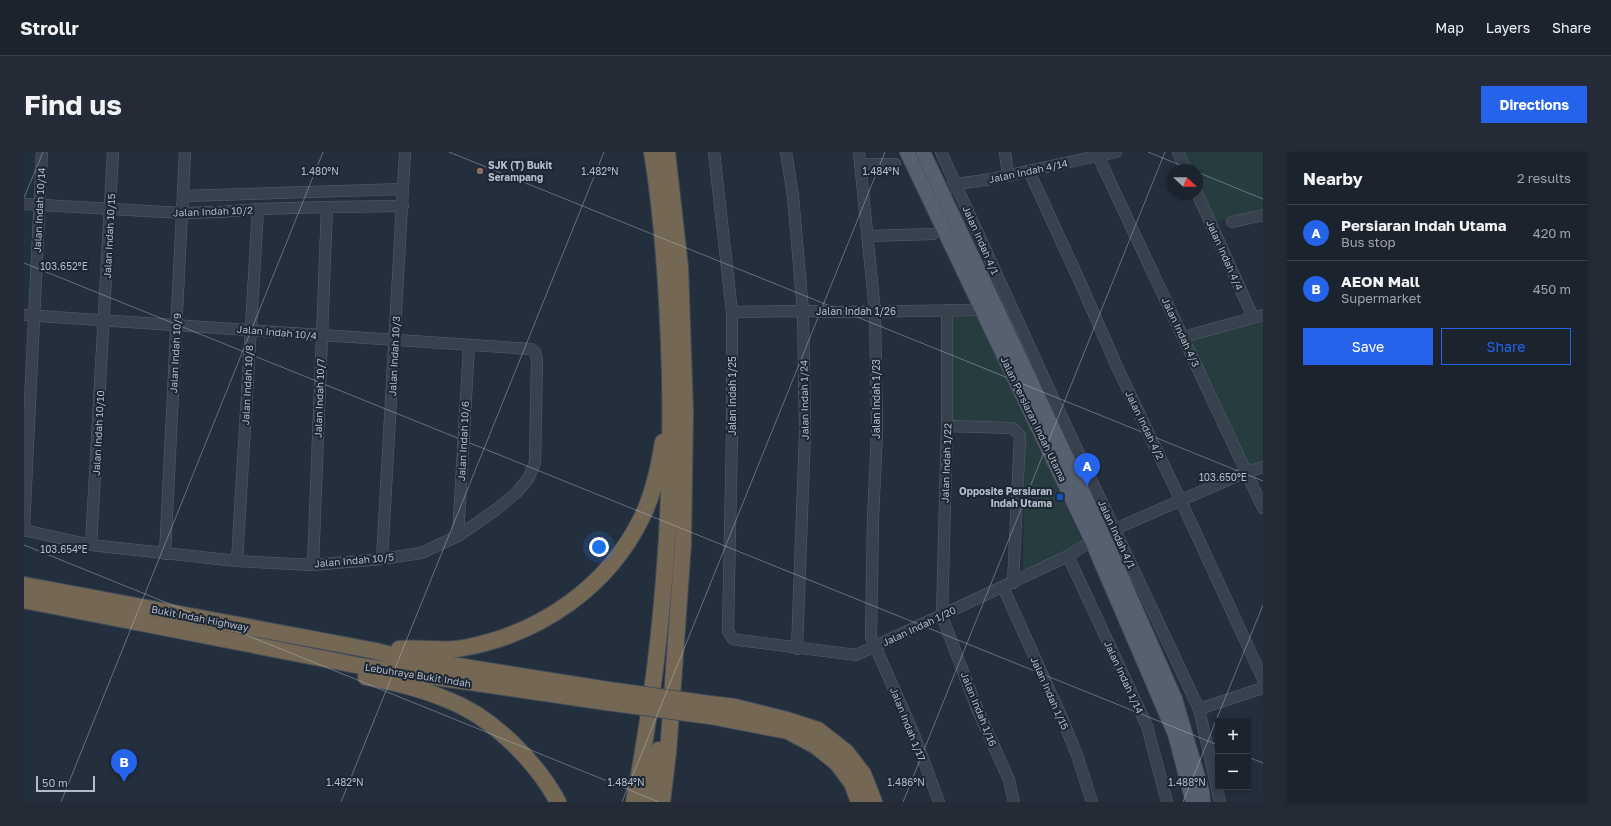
<!DOCTYPE html>
<html lang="en">
<head>
<meta charset="utf-8">
<style>
  :root { --surface:#1b232e; --page:#242b36; --text:#f1f3f6; --muted:#a0a4aa; --line:#39404a; --accent:#2563eb }
  body { margin:0; font-family:"Golos Text",sans-serif; background:var(--page); color:var(--text) }
  .controls { position:absolute; right:12px; bottom:12px; display:grid; overflow:hidden; border-radius:0px; box-shadow:0 2px 6px #0003 }
  .controls button { width:36px; height:36px; display:grid; place-items:center; padding:0; border:0; border-bottom:1px solid var(--line); background:var(--surface); color:var(--text); font:20px sans-serif }
  .compass { position:absolute; left:1143px; top:12px; width:36px; height:36px; border-radius:50%; background:var(--surface); box-shadow:0 2px 6px #0003; rotate:112deg }
  .scale { position:absolute; left:12px; bottom:10px; width:59px; box-sizing:border-box; padding-left:4px; border:2px solid #b4bcc9; border-top:0; font-size:11px; line-height:14px; white-space:nowrap; color:#b4bcc9; -webkit-text-stroke:3px #1d2633; paint-order:stroke }
  .you { position:absolute; left:575px; top:395px; width:14px; height:14px; margin:-10px; border:3px solid #fff; border-radius:50%; background:#1a73e8; box-shadow:0 0 0 6px #1a73e833 }
  .badge { display:grid; place-items:center; width:26px; height:26px; border-radius:50%; background:var(--accent); color:#fff; font-size:13px; font-weight:700 }
  .pin { position:absolute; translate:-50% -33px; filter:drop-shadow(0 1px 2px #0008) }
  .pin::after { content:''; position:absolute; top:21px; width:14px; height:12px; background:inherit; clip-path:polygon(0 0,100% 0,50% 100%) }
  .list { margin:0; padding:0; list-style:none }
  h2 { display:flex; justify-content:space-between; align-items:center; height:52px; margin:0; padding:0 16px; font-size:17px }
  h2 small { font-size:13px; font-weight:400; color:var(--muted) }
  .list li { display:grid; grid-template-columns:26px 1fr auto; gap:12px; align-items:center; box-sizing:border-box; height:56px; padding:0 16px; border-top:1px solid var(--line) }
  .list b { display:block; font-size:15px; white-space:nowrap }
  .list p { margin:0; font-size:13px; white-space:nowrap; color:var(--muted) }
  .list em { font-size:13px; font-style:normal; color:var(--muted) }
  .actions { display:flex; gap:8px; padding:12px 16px }
  .actions a { flex:1; padding:9px 0; border:1px solid var(--accent); border-radius:0px; text-align:center; font-size:14px; color:var(--accent) }
  .actions .main { background:var(--accent); color:#fff }
  .map { position:relative; flex:none; width:1239px; height:650px; overflow:hidden; border-radius:0px }
  header { display:flex; align-items:center; gap:24px; box-sizing:border-box; height:56px; padding:0 20px; background:var(--surface); border-bottom:1px solid var(--line) }
  header strong { font-size:19px }
  nav { display:flex; gap:22px; margin-inline-start:auto; font-size:14px }
  .intro { display:flex; align-items:center; justify-content:space-between; box-sizing:border-box; height:96px; padding:0 24px }
  h1 { margin:0; font-size:28px }
  .button { padding:10px 18px; border-radius:0px; background:var(--accent); color:#fff; font-size:14px; font-weight:700 }
  main { display:flex; gap:24px; padding:0 24px }
  aside { flex:1; background:var(--surface); border-radius:0px; box-shadow:0 2px 6px #0003 }
  .map>svg:first-child { display:block }
</style>
</head>
<body>
<header>
<strong>Strollr</strong>
<nav><a>Map</a><a>Layers</a><a>Share</a></nav>
</header>
<div class="intro"><h1>Find us</h1><a class="button">Directions</a></div>
<main>
<div class="map">
<svg width="1239" height="650" viewBox="0 0 1239 650">
  <rect width="100%" height="100%" fill="#242f3e"/>
  <g fill="#263c3f">
    <path d="M 1159,0 L 1239,0 L 1239,61 L 1187,71 L 1173,36 L 1173,18 L 1166,18 Z"/>
    <path d="M 926,160 L 956,160 L 1011,282 L 1059,392 L 999,419 L 1000,289 L 998,280 L 927,271 Z"/>
    <path d="M 1239,167 L 1239,312 L 1223,317 L 1166,189 Z"/>
  </g>
  <g fill="none" stroke-linecap="round" stroke-linejoin="round">
    <g stroke="#565f6c" stroke-width="12">
      <g id="minor">
        <path d="M 690,0 L 708,160 L 708,281 L 704,479 L 709,487 L 714,488 L 832,503 L 1010,420 L 1044,404 L 1068,389 L 1091,377 L 1222,320 L 1239,315"/>
        <path d="M 762,0 L 769,44 L 779,159 L 781,280 L 773,497"/>
        <path d="M 835,0 L 851,160 L 853,280 L 849,367 L 847,485 L 889,580 L 915,650"/>
        <path d="M 917,0 L 1029,246 L 1175,557 L 1196,650"/>
        <path d="M 981,0 L 984,24"/>
        <path d="M 1154,0 L 1162,18"/>
        <path d="M 1074,4 L 1239,356"/>
        <path d="M 837,12 L 871,12"/>
        <path d="M 1005,19 L 1056,130 L 1094,217 L 1157,349 L 1239,527"/>
        <path d="M 916,39 L 933,32 L 967,27 L 1092,0"/>
        <path d="M 1173,41 L 1229,165"/>
        <path d="M 159,44 L 379,37"/>
        <path d="M 0,52 L 158,61 L 196,60 L 234,57 L 303,55 L 379,54"/>
        <path d="M 1208,70 L 1239,63"/>
        <path d="M 844,84 L 909,82"/>
        <path d="M 923,158 L 923,274 L 918,464 L 952,554 L 985,628 L 990,650"/>
        <path d="M 708,160 L 779,159 L 814,160 L 957,158"/>
        <path d="M 0,163 L 507,197 L 511,200 L 513,208 L 511,311 L 504,327 L 492,341 L 473,357 L 434,384 L 397,401 L 358,407 L 289,413 L 213,409 L 67,393 L 0,378"/>
        <path d="M 1159,185 L 1239,163"/>
        <path d="M 923,274 L 988,276 L 993,280 L 996,284 L 989,431"/>
        <path d="M 0,376 L 18,0"/>
        <path d="M 434,384 L 445,194"/>
        <path d="M 67,393 L 89,0"/>
        <path d="M 141,402 L 161,0"/>
        <path d="M 1044,404 L 1123,574 L 1143,650"/>
        <path d="M 358,407 L 381,0"/>
        <path d="M 213,409 L 234,57"/>
        <path d="M 289,413 L 303,55"/>
        <path d="M 979,435 L 1038,566 L 1053,603 L 1068,650"/>
        <path d="M 1175,557 L 1239,536"/>
      </g>
    </g>
    <g stroke="#414a57" stroke-width="16">
      <g id="major">
        <path d="M 883,0 L 1068,389 L 1151,582 L 1169,650"/>
        <path d="M 899,0 L 1079,383 L 1151,547 L 1178,639 L 1179,650"/>
      </g>
    </g>
    <g stroke="#434c59" stroke-width="18">
      <g id="highway">
        <path d="M 0,433 L 352,499 L 371,504 L 584,538"/>
        <path d="M 0,448 L 342,515 L 582,550"/>
        <path d="M 375,497 C 396,495 418,500 439,496 C 516,482 585,435 619,363 C 630,340 635,315 639,290"/>
        <path d="M 342,525 C 370,530 398,537 424,548 C 468,565 512,609 534,650"/>
        <path d="M 686,552 L 711,555 L 763,568 L 794,578 L 822,600 L 839,622 L 850,650"/>
        <path d="M 686,564 L 764,579 L 792,594 L 813,611 L 828,631 L 835,650"/>
        <path d="M 610,650 C 637,509 649,366 646,222 C 644,148 640,73 628,0"/>
        <path d="M 624,650 L 635,598"/>
        <path d="M 638,650 L 644,601 L 659,392 L 661,259 L 656,115 L 643,0"/>
      </g>
    </g>
    <use href="#minor" stroke="#38414e" stroke-width="11"/>
    <use href="#major" stroke="#56606e" stroke-width="14"/>
    <use href="#highway" stroke="#746855" stroke-width="16"/>
    <g stroke="#434c59" stroke-width="18" stroke-linecap="butt">
      <g id="highway-bridge">
        <path d="M 584,538 L 686,552"/>
        <path d="M 582,550 L 686,564"/>
      </g>
    </g>
    <use href="#highway-bridge" stroke="#746855" stroke-width="16"/>
  </g>
  <path fill="none" stroke="#b4bcc9" stroke-width="1" stroke-opacity="0.45" d="M 425,0 L 1239,329M 1124,0 L 1168,18M 1173,20 L 1239,47M 0,46 L 19,0M 0,111 L 1194,593M 0,393 L 635,650M 1224,605 L 1239,611M 37,650 L 299,0M 317,650 L 580,0M 598,650 L 861,0M 879,650 L 1141,0M 1159,650 L 1239,453"/>
  <circle fill="#8d6e63" stroke="#1d2633" stroke-width="1.5" cx="456" cy="19" r="4"/>
  <rect fill="#1a4fb4" stroke="#1d2633" stroke-width="1.5" x="1032" y="341" width="8" height="8" rx="2"/>
  <g text-anchor="middle" dominant-baseline="central" stroke-width="4" stroke-linejoin="round" paint-order="stroke">
    <g font-size="10" font-weight="bold" fill="#b4bcc9" stroke="#1d2633" text-anchor="start">
      <text x="464" y="13">SJK (T) Bukit<tspan x="464" dy="12">Serampang</tspan></text>
      <text x="1028" y="339" text-anchor="end">Opposite Persiaran<tspan x="1028" dy="12">Indah Utama</tspan></text>
    </g>
    <g font-size="10" fill="#b4bcc9" stroke="#1d2633">
      <text transform="translate(1004 19) rotate(-12)">Jalan Indah 4/14</text>
      <text transform="translate(15 58) rotate(-87)">Jalan Indah 10/14</text>
      <text transform="translate(189 59) rotate(-2)">Jalan Indah 10/2</text>
      <text transform="translate(85 84) rotate(-87)">Jalan Indah 10/15</text>
      <text transform="translate(957 88) rotate(66)">Jalan Indah 4/1</text>
      <text transform="translate(1201 103) rotate(66)">Jalan Indah 4/4</text>
      <text x="832" y="159">Jalan Indah 1/26</text>
      <text transform="translate(253 180) rotate(5)">Jalan Indah 10/4</text>
      <text transform="translate(1157 180) rotate(65)">Jalan Indah 4/3</text>
      <text transform="translate(151 201) rotate(-87)">Jalan Indah 10/9</text>
      <text transform="translate(370 204) rotate(-87)">Jalan Indah 10/3</text>
      <text transform="translate(223 233) rotate(-87)">Jalan Indah 10/8</text>
      <text transform="translate(708 244) rotate(-90)">Jalan Indah 1/25</text>
      <text transform="translate(295 246) rotate(-88)">Jalan Indah 10/7</text>
      <text transform="translate(852 247) rotate(-90)">Jalan Indah 1/23</text>
      <text transform="translate(780 248) rotate(-91)">Jalan Indah 1/24</text>
      <text transform="translate(1010 267) rotate(64)">Jalan Persiaran Indah Utama</text>
      <text transform="translate(1121 273) rotate(64)">Jalan Indah 4/2</text>
      <text transform="translate(74 281) rotate(-87)">Jalan Indah 10/10</text>
      <text transform="translate(439 289) rotate(-87)">Jalan Indah 10/6</text>
      <text transform="translate(922 311) rotate(-88)">Jalan Indah 1/22</text>
      <text transform="translate(1093 382) rotate(65)">Jalan Indah 4/1</text>
      <text transform="translate(330 408) rotate(-5)">Jalan Indah 10/5</text>
      <text transform="translate(176 466) rotate(11)">Bukit Indah Highway</text>
      <text transform="translate(895 474) rotate(-25)">Jalan Indah 1/20</text>
      <text transform="translate(394 523) rotate(9)">Lebuhraya Bukit Indah</text>
      <text transform="translate(1100 525) rotate(65)">Jalan Indah 1/14</text>
      <text transform="translate(1026 541) rotate(66)">Jalan Indah 1/15</text>
      <text transform="translate(955 557) rotate(68)">Jalan Indah 1/16</text>
      <text transform="translate(884 572) rotate(68)">Jalan Indah 1/17</text>
    </g>
  </g>
  <g font-size="10" text-anchor="middle" fill="#b4bcc9" stroke="#1d2633" stroke-width="4" stroke-linejoin="round" paint-order="stroke">
    <text x="576" y="23">1.482°N</text>
    <text x="296" y="23">1.480°N</text>
    <text x="857" y="23">1.484°N</text>
    <text x="40" y="118">103.652°E</text>
    <text x="1199" y="329">103.650°E</text>
    <text x="40" y="401">103.654°E</text>
    <text x="321" y="634">1.482°N</text>
    <text x="602" y="634">1.484°N</text>
    <text x="882" y="634">1.486°N</text>
    <text x="1163" y="634">1.488°N</text>
  </g>
</svg>
<div class="controls">
<button>+</button>
<button>−</button>
</div>
<svg class="compass" viewBox="-18 -18 36 36"><path d="M0-13l5 13h-10z" fill="#e53935"/><path d="M0 13l5-13h-10z" fill="#a0a4aa"/></svg>
<div class="scale">50 m</div>
<div class="you"></div>
<div class="pin badge" style="left:1063px;top:334px">A</div>
<div class="pin badge" style="left:100px;top:630px">B</div>
</div>
<aside>
<h2>Nearby<small>2 results</small></h2>
<ul class="list">
<li><span class="badge">A</span><div><b>Persiaran Indah Utama</b><p>Bus stop</p></div><em>420 m</em></li>
<li><span class="badge">B</span><div><b>AEON Mall</b><p>Supermarket</p></div><em>450 m</em></li>
</ul>
<div class="actions"><a class="main">Save</a><a>Share</a></div>
</aside>
</main>
</body>
</html>
